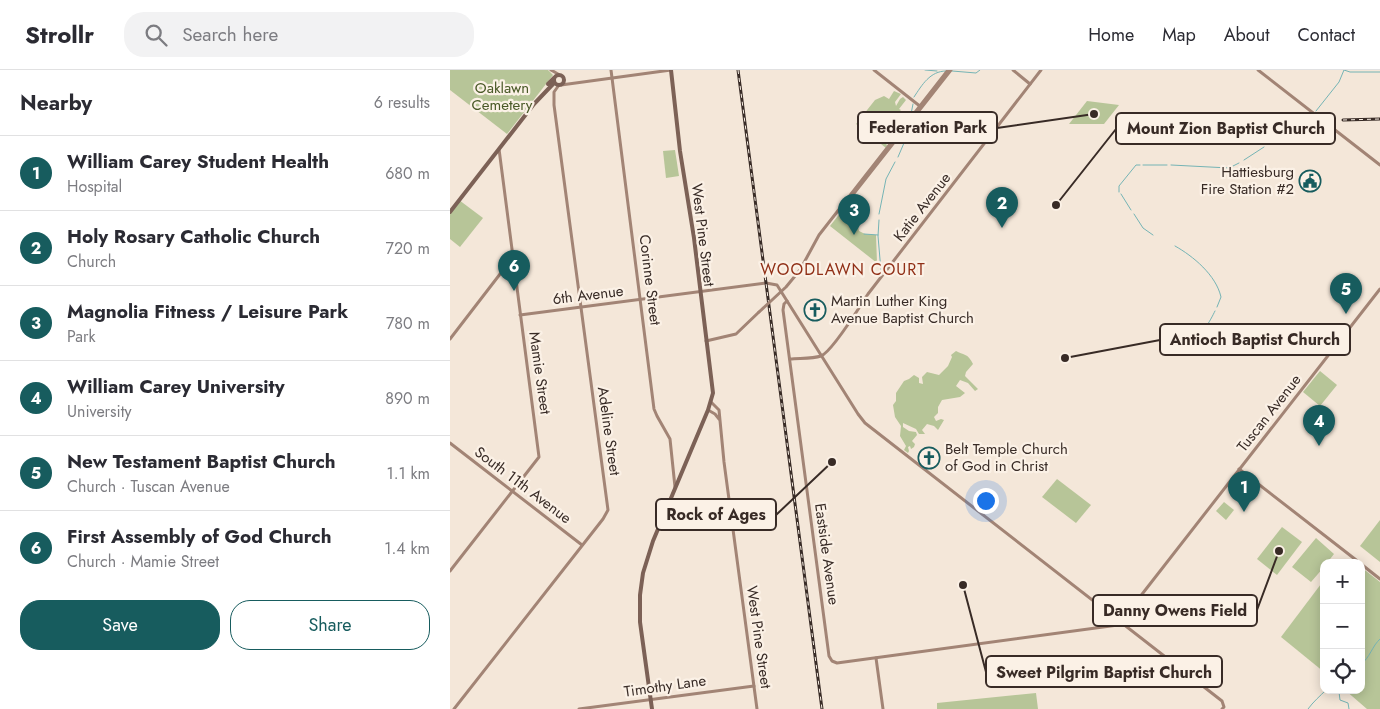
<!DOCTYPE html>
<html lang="en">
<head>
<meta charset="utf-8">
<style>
  :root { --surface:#fff; --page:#f2f2f3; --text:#2b2b33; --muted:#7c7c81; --line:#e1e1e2; --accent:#175c5e }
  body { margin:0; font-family:Jost,sans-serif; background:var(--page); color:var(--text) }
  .controls { position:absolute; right:15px; bottom:15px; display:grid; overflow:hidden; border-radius:10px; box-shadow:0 2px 12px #0003 }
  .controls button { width:45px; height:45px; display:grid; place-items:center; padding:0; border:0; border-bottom:1px solid var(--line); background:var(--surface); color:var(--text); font:25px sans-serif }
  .you { position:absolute; left:535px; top:430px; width:18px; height:18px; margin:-12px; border:4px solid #fff; border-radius:50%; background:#1a73e8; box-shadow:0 0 0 8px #1a73e833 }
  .badge { display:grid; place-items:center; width:32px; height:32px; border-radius:50%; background:var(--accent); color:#fff; font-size:16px; font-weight:700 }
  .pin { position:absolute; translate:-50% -41px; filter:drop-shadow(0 1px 2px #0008) }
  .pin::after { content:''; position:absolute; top:26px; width:18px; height:15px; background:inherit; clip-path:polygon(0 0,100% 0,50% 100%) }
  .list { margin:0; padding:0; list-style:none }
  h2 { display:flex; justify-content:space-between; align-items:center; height:65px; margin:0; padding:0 20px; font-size:21px }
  h2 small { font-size:16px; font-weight:400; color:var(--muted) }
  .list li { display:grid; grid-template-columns:32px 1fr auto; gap:15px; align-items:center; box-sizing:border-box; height:75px; padding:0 20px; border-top:1px solid var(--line) }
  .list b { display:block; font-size:19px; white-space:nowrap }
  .list p { margin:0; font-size:16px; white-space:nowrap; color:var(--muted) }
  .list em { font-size:16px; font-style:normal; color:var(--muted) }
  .actions { display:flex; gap:10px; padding:15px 20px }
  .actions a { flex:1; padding:11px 0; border:1px solid var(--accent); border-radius:20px; text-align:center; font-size:18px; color:var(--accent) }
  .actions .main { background:var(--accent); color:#fff }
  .icon { flex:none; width:28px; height:28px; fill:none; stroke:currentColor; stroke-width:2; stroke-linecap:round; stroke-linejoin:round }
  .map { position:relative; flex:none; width:930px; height:639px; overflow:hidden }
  header { display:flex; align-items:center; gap:30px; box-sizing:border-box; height:70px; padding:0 25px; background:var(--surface); border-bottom:1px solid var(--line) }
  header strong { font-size:24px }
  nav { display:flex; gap:28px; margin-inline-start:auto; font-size:18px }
  .search { width:350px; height:45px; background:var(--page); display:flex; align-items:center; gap:12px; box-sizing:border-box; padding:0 18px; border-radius:20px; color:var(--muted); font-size:19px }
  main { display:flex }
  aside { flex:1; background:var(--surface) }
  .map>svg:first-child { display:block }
</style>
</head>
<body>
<header>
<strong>Strollr</strong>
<div class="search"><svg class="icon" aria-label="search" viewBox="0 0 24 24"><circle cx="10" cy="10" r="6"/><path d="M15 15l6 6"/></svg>Search here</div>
<nav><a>Home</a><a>Map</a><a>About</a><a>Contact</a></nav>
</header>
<main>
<aside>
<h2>Nearby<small>6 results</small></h2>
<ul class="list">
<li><span class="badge">1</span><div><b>William Carey Student Health</b><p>Hospital</p></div><em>680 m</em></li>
<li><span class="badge">2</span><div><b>Holy Rosary Catholic Church</b><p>Church</p></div><em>720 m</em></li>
<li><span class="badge">3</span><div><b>Magnolia Fitness / Leisure Park</b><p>Park</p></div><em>780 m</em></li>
<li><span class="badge">4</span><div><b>William Carey University</b><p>University</p></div><em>890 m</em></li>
<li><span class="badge">5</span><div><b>New Testament Baptist Church</b><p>Church · Tuscan Avenue</p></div><em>1.1 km</em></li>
<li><span class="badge">6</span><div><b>First Assembly of God Church</b><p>Church · Mamie Street</p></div><em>1.4 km</em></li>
</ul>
<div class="actions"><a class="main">Save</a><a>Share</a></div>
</aside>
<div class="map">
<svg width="930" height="639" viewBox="0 0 930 639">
  <rect width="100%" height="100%" fill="#f4e7d9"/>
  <g fill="#b7c598">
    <path d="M 0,0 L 98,0 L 103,5 L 57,64 L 0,20 Z"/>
    <path d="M 444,21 L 451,24 L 445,32 L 446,36 L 450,29 L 453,27 L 456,30 L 449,39 L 451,40 L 447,44 L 448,46 L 446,47 L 451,51 L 457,47 L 459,41 L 461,41 L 460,48 L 440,71 L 440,73 L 435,73 L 437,75 L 436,78 L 406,54 L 425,30 L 434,26 L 439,29 Z"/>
    <path d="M 637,31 L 669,35 L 654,54 L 619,54 Z"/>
    <path d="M 225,80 L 229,106 L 216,108 L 213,81 Z"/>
    <path d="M 9,130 L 33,148 L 10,177 L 0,169 L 0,142 Z"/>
    <path d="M 395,137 L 410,149 L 408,156 L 409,161 L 415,164 L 426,165 L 427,193 L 380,156 Z"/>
    <path d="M 506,281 C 513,285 518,283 523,294 L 516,302 L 515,306 L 528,319 L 525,321 L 518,313 L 510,310 L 506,316 L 515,323 L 510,327 L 492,330 L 488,337 L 488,343 L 484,347 L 486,351 L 491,349 L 494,350 L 488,360 L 484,356 L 477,354 L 472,360 L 475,364 L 469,364 L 466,359 L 453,353 L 453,357 L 459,361 L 466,362 L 467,365 L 462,371 L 465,374 L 464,377 L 461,379 L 460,376 L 458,377 L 459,381 L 458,383 L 454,380 L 456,376 L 450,366 L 451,356 L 445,347 L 443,335 L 446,331 L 446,323 L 454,311 L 459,309 L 464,305 L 469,308 L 469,313 L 473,314 L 472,307 L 477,302 L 489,305 L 498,296 L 502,287 L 501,285 Z"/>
    <path d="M 870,301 L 887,315 L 870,336 L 853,322 Z"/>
    <path d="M 607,409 L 641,435 L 626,453 L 592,427 Z"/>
    <path d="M 774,432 L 784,440 L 776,450 L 766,441 Z"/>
    <path d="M 930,450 L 930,492 L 910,476 Z"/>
    <path d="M 832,457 L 852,472 L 827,505 L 807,489 Z"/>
    <path d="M 866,468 L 884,484 L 877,493 L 874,493 L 874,497 L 861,512 L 842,497 Z"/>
    <path d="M 911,497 L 930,512 L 930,639 L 917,639 L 895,620 L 911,620 Z"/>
    <path d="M 874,510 L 874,602 L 831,567 Z"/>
    <path d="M 586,623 L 588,639 L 487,639 L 487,633 Z"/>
  </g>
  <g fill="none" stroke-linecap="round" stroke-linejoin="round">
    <g stroke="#75b4b5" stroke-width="1">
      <path d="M 475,0 L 487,1"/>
      <path d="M 894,0 L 900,2 L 930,2"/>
      <path d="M 502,1 L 526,3 L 530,0"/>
      <path d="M 464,27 C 472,15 480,1 496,1"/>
      <path d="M 866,41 L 889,12 L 894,0"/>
      <path d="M 461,44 L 463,34"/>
      <path d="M 859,48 L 861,47"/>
      <path d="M 819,74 L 851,53"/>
      <path d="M 448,87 L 460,59"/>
      <path d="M 794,90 L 814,77"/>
      <path d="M 693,95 L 717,95"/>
      <path d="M 721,95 L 779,98 L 789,93"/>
      <path d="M 669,122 L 669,116 L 686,95 L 690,95"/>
      <path d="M 671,124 L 681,140"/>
      <path d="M 429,144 L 436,109 L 445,92"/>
      <path d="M 684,144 L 693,158 L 703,165"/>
      <path d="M 429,150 L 428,166 L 431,201"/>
      <path d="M 414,164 L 428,165"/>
      <path d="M 725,176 C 743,186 766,205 771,227 L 767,237"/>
      <path d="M 722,274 C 733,266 728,269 740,268 C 752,267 760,251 765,241"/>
      <path d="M 911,594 C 920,588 922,576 930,569"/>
      <path d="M 891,620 L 889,622 L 890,630 L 898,633 L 899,639"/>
      <path d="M 858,639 C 863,632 870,626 876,620"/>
    </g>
    <g stroke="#a28475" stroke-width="3">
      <path d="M 101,0 L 108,4"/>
      <path d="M 161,0 L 204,339 L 207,346 L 220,369 L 225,417"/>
      <path d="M 424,0 L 471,37"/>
      <path d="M 563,0 L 580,14"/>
      <path d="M 808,0 L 930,95"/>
      <path d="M 111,15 L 221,0"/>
      <path d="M 394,136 L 501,0"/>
      <path d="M 350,200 L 369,165 L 498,0"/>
      <path d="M 337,231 L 334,234 L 333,240 L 379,586 L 382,591 L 387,593 L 668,555 L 930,219"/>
      <path d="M 70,245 L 316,213 L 327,215 L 408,344 L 415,353 L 772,631 L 774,637 L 772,639"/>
      <path d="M 0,269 L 57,195 L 63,190"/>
      <path d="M 256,271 L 286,264 L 309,242"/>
      <path d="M 340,289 C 349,288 362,289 371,286 C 383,281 410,236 418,224 L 591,0"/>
      <path d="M 261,332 L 269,340 L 274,392 L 307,639"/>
      <path d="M 258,340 L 265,344 L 269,349"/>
      <path d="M 0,373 L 132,475"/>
      <path d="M 789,399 L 910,493"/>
      <path d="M 911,494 L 930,509"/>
      <path d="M 0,501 L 89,387 L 49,79"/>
      <path d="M 426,588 L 433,639"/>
      <path d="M 4,639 L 153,449 L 158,440 L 104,35 L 104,22 L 109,15"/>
      <path d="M 129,639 L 304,616"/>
    </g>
    <g stroke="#7c6156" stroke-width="4">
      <circle cx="109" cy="10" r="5"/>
      <path d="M 98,14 L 104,8"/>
      <path d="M 0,142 L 84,34 L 104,13"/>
      <path d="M 202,639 L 190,552 L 190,525 L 193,503 L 203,471 L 258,340 L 263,323 L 244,168 L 230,81 L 221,0"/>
    </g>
    <g stroke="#382b26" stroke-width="3">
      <g id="rail">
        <path d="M 288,0 L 372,639"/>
        <path d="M 893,50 L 930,49"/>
      </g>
    </g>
    <use href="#rail" stroke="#fbf1e6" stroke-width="1" stroke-dasharray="4" stroke-linecap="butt"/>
    <path stroke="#a28475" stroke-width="3" d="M 309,242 L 336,217 L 350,200"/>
  </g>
  <defs>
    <g id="civic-ring" transform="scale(1.125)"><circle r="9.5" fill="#fbf1e6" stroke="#175c5e" stroke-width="1.5"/><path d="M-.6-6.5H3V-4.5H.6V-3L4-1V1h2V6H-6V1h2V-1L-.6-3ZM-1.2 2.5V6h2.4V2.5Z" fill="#175c5e"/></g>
    <g id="church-ring" transform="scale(1.125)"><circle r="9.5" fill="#fbf1e6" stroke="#175c5e" stroke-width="1.5"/><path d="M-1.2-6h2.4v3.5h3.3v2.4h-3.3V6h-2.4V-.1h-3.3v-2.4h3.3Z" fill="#175c5e"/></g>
  </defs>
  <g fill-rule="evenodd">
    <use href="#civic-ring" x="860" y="111"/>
    <use href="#church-ring" x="365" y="240"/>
    <use href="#church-ring" x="479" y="388"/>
  </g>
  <g text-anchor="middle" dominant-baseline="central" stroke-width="4.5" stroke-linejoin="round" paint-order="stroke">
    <g font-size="15" fill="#495927" stroke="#fbf1e6">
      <text x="52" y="18">Oaklawn<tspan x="52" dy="17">Cemetery</tspan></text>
    </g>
    <g font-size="15" fill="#382b26" stroke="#fbf1e6" text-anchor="start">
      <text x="844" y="102" text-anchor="end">Hattiesburg<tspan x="844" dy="17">Fire Station #2</tspan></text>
      <text x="381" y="231">Martin Luther King<tspan x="381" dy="17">Avenue Baptist Church</tspan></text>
      <text x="495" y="379">Belt Temple Church<tspan x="495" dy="17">of God in Christ</tspan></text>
    </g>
    <g font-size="15" fill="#382b26" stroke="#fbf1e6">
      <text transform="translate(472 137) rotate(-52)">Katie Avenue</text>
      <text transform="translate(253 165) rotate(83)">West Pine Street</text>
      <text transform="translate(200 210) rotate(83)">Corinne Street</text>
      <text transform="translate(138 225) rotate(-7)">6th Avenue</text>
      <text transform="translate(90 303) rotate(82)">Mamie Street</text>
      <text transform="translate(819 343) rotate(-52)">Tuscan Avenue</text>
      <text transform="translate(159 361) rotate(82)">Adeline Street</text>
      <text transform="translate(73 415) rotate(37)">South 11th Avenue</text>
      <text transform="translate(377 484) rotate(82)">Eastside Avenue</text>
      <text transform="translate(309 567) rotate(82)">West Pine Street</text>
      <text transform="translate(215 616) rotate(-8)">Timothy Lane</text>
    </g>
    <g font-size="16" letter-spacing="1" fill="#902f16" stroke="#fbf1e6">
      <text x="393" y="199">WOODLAWN COURT</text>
    </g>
  </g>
  <path fill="none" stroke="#382b26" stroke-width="2" d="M644 44L547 58M606 135L666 59M615 288L710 270M382 392L326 445M829 481L807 540M513 515L536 602"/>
  <g fill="#382b26" stroke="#fbf1e6" stroke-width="2">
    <circle cx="644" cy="44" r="5"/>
    <circle cx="606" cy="135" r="5"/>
    <circle cx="615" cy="288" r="5"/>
    <circle cx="382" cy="392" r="5"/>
    <circle cx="829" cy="481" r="5"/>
    <circle cx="513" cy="515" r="5"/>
  </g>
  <g fill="#fbf1e6" stroke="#382b26" stroke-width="2">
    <rect x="408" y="42" width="139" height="31" rx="5"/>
    <rect x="666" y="43" width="219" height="31" rx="5"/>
    <rect x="710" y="254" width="190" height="31" rx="5"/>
    <rect x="206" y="429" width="120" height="31" rx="5"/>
    <rect x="643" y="525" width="164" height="31" rx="5"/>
    <rect x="536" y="586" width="236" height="31" rx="5"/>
  </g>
  <g font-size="16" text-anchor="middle" font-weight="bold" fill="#382b26">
    <text x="478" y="63">Federation Park</text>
    <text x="776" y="64">Mount Zion Baptist Church</text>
    <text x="805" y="275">Antioch Baptist Church</text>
    <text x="266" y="450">Rock of Ages</text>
    <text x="725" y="546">Danny Owens Field</text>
    <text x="654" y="608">Sweet Pilgrim Baptist Church</text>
  </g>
</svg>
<div class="controls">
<button>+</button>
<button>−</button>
<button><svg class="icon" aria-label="locate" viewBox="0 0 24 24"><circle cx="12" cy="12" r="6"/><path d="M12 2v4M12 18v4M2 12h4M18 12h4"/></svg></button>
</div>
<div class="you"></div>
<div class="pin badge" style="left:794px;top:442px">1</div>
<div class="pin badge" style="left:552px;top:158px">2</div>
<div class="pin badge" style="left:404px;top:165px">3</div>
<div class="pin badge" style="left:869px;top:376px">4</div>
<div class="pin badge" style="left:896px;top:244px">5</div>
<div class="pin badge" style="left:64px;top:221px">6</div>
</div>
</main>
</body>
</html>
